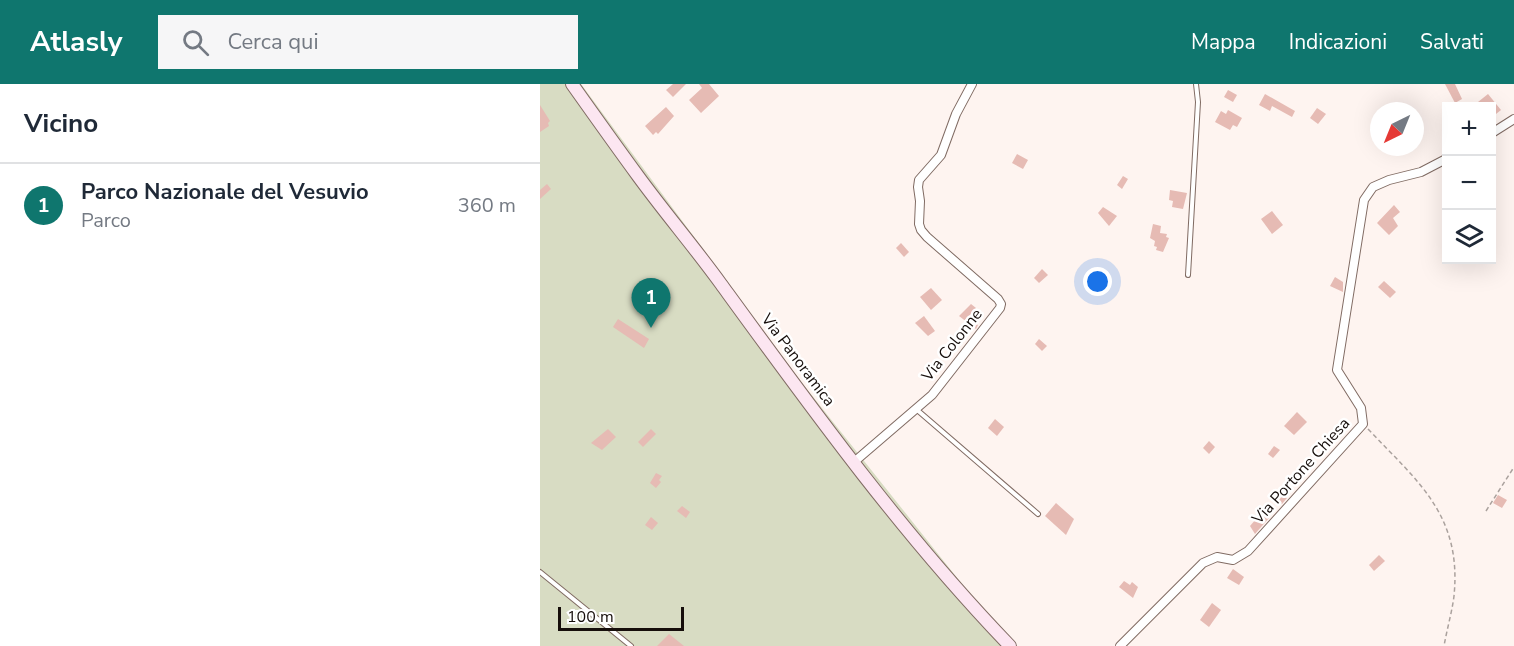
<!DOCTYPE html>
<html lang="it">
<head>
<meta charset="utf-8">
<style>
  :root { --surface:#fff; --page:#f6f6f7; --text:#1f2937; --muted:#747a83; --line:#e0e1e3; --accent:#0f766e }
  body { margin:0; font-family:"Nunito Sans",sans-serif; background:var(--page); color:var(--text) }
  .controls { position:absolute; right:18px; top:18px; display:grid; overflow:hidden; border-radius:0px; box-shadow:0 6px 24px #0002 }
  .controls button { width:54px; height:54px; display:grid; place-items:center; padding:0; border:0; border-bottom:2px solid var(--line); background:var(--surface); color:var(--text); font:30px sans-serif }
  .compass { position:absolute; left:830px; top:18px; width:54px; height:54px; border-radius:50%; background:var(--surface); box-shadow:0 6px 24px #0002; rotate:223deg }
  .scale { position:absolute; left:18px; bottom:15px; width:126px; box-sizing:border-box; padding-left:6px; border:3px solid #160e0b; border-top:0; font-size:16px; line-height:21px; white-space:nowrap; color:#160e0b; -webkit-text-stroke:4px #fff; paint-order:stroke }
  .you { position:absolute; left:558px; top:198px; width:21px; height:21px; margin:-15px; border:4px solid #fff; border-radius:50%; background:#1a73e8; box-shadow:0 0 0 9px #1a73e833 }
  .badge { display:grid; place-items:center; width:39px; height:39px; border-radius:50%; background:var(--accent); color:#fff; font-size:20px; font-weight:700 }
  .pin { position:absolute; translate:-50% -50px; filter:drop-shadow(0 2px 3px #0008) }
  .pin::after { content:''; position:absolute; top:32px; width:21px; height:18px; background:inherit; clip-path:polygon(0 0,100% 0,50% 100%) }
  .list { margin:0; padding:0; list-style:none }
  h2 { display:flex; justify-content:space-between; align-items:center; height:78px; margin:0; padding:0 24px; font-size:26px }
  h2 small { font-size:20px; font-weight:400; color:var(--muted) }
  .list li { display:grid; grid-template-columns:39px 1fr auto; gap:18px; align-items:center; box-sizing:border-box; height:84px; padding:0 24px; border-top:2px solid var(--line) }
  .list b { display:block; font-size:22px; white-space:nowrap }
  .list p { margin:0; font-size:20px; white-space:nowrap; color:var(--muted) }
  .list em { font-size:20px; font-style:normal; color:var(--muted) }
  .icon { flex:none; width:33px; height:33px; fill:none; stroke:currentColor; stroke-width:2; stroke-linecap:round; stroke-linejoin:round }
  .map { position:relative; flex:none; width:974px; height:562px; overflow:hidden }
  header { display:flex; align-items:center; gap:36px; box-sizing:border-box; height:84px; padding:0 30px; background:var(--accent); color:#fff }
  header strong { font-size:28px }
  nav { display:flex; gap:33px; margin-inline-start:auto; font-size:21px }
  .search { width:420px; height:54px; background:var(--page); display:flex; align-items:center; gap:15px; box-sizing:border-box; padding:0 21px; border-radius:0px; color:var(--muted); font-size:22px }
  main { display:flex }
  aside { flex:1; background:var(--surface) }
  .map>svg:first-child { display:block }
</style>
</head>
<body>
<header>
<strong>Atlasly</strong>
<div class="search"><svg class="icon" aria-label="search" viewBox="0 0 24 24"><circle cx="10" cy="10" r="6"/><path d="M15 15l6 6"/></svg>Cerca qui</div>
<nav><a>Mappa</a><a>Indicazioni</a><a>Salvati</a></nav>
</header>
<main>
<aside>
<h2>Vicino<small></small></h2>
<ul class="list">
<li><span class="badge">1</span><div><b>Parco Nazionale del Vesuvio</b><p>Parco</p></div><em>360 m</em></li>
</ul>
</aside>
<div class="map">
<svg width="974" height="562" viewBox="0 0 974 562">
  <rect width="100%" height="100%" fill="#fef4f0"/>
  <path fill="#d8dcc3" d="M 0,0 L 41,0 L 262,299 L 453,539 L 477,562 L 0,562 Z"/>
  <g fill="#e6bbb4">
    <path d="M 133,0 L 146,0 L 133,13 L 126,6 Z"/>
    <path d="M 159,0 L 169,0 L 179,12 L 161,29 L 149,16 L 162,4 Z"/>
    <path d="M 905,0 L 915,0 L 922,15 L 915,19 Z"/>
    <path d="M 688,6 L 697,11 L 693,18 L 684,13 Z"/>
    <path d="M 725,10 L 755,27 L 752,33 L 732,22 L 730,27 L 719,21 Z"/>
    <path d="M 948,10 L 961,26 L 951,34 L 951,22 L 941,22 L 938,18 Z"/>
    <path d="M 0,21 L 10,37 L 8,39 L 9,42 L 0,48 Z"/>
    <path d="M 126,23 L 134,32 L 118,50 L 116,48 L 113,51 L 105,42 Z"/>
    <path d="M 777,24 L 786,30 L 778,40 L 770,34 Z"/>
    <path d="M 688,26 L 702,34 L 697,43 L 693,41 L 690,46 L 675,38 L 681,27 L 686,30 Z"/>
    <path d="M 477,70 L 488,76 L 483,85 L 472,79 Z"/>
    <path d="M 583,92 L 588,95 L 582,105 L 577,101 Z"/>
    <path d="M 7,100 L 11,105 L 0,115 L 0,106 Z"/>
    <path d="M 630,106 L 647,109 L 643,125 L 632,123 L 633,117 L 629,116 Z"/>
    <path d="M 854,121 L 860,128 L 853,134 L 858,142 L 849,151 L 837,139 Z"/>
    <path d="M 563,123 L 577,132 L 569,142 L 558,129 Z"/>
    <path d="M 732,127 L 743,141 L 732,150 L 721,135 Z"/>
    <path d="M 613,140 L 621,142 L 620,149 L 627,150 L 626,153 L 629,154 L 623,168 L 616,166 L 617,163 L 614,162 L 615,157 L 610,154 Z"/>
    <path d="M 361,159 L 369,168 L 364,173 L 356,164 Z"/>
    <path d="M 502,185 L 508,191 L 499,199 L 494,194 Z"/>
    <path d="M 795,193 L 803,198 L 803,208 L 790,202 Z"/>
    <path d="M 844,197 L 856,208 L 850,214 L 838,203 Z"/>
    <path d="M 391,204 L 402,216 L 391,226 L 380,213 Z"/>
    <path d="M 431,220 L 436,224 L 429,232 L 438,241 L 436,245 L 419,232 Z"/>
    <path d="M 384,232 L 395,247 L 388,252 L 375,239 Z"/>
    <path d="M 78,235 L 109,255 L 104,264 L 73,243 Z"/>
    <path d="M 499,255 L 507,262 L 502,267 L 495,260 Z"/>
    <path d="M 757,328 L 767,338 L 754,351 L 744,342 Z"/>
    <path d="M 455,335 L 464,343 L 457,352 L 448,344 Z"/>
    <path d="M 68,345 L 76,353 L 62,366 L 51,359 Z"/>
    <path d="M 111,345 L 116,350 L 103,363 L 98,358 Z"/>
    <path d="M 669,357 L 675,363 L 669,370 L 663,364 Z"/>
    <path d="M 734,362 L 740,366 L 733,374 L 728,370 Z"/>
    <path d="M 116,389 L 122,392 L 119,396 L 121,398 L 116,404 L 110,399 Z"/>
    <path d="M 739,408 L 747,414 L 742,420 L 734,414 Z"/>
    <path d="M 958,411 L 967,416 L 962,424 L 953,419 Z"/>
    <path d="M 516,419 L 534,435 L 526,451 L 505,432 Z"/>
    <path d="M 142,422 L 150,428 L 146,434 L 137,427 Z"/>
    <path d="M 722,428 L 729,434 L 715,450 L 710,442 Z"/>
    <path d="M 111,433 L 118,439 L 112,446 L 105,441 Z"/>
    <path d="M 839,471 L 845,477 L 834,487 L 829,481 Z"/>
    <path d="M 693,485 L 704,493 L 699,501 L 687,494 Z"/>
    <path d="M 584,497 L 590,501 L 592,498 L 598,503 L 593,514 L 579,503 Z"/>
    <path d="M 672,519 L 681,526 L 669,543 L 660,536 Z"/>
    <path d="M 129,550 L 144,562 L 117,562 Z"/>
  </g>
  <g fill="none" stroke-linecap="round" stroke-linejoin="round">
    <g stroke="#806b63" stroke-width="6">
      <g id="lane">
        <path d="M 648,191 L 658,18 L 656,0"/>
        <path d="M 376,325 L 498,430"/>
        <path d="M 0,488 L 91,562"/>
      </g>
    </g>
    <g stroke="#806b63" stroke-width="10">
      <g id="street">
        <path d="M 952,49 L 974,35"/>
        <path d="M 314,378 L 392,311 L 460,224 L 461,220 L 458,215 L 387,153 L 381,146 L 379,140 L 380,117 L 378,103 L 379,96 L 401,71 L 416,30 L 432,0"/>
        <path d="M 580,562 L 663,479 L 677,473 L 693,476 L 708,467 L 823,340 L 821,324 L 797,286 L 824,116 L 833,103 L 849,96 L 881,88 L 906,75"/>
      </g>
    </g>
    <g stroke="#806b63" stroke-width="14">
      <path id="secondary" d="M 32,0 C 54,31 76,62 98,92 C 125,129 155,164 181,200 C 272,325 363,451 470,562"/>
    </g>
    <g stroke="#aaa19d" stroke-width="1.5" stroke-dasharray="4.5 3" stroke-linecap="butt">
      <path d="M 828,345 C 878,398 922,431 914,512 C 912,528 907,545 904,562"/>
      <path d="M 946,427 L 974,383"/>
    </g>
    <use href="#lane" stroke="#fff" stroke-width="4"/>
    <use href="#street" stroke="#fff" stroke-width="8"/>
    <use href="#secondary" stroke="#fce6f1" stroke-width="12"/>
  </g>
  <g text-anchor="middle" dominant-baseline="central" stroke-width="5" stroke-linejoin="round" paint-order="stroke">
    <g font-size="16" fill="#160e0b" stroke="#fff">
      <text transform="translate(412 261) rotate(-52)">Via Colonne</text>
      <text transform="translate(258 276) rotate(53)">Via Panoramica</text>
      <text transform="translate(761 387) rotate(-48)">Via Portone Chiesa</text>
    </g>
  </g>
</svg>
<div class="controls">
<button>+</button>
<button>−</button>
<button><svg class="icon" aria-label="layers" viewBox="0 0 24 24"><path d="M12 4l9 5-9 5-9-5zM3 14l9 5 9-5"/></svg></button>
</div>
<svg class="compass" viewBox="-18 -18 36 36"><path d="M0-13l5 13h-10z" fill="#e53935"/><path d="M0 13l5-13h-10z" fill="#747a83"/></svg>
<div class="scale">100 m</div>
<div class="you"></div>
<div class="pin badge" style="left:111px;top:244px">1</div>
</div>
</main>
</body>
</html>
